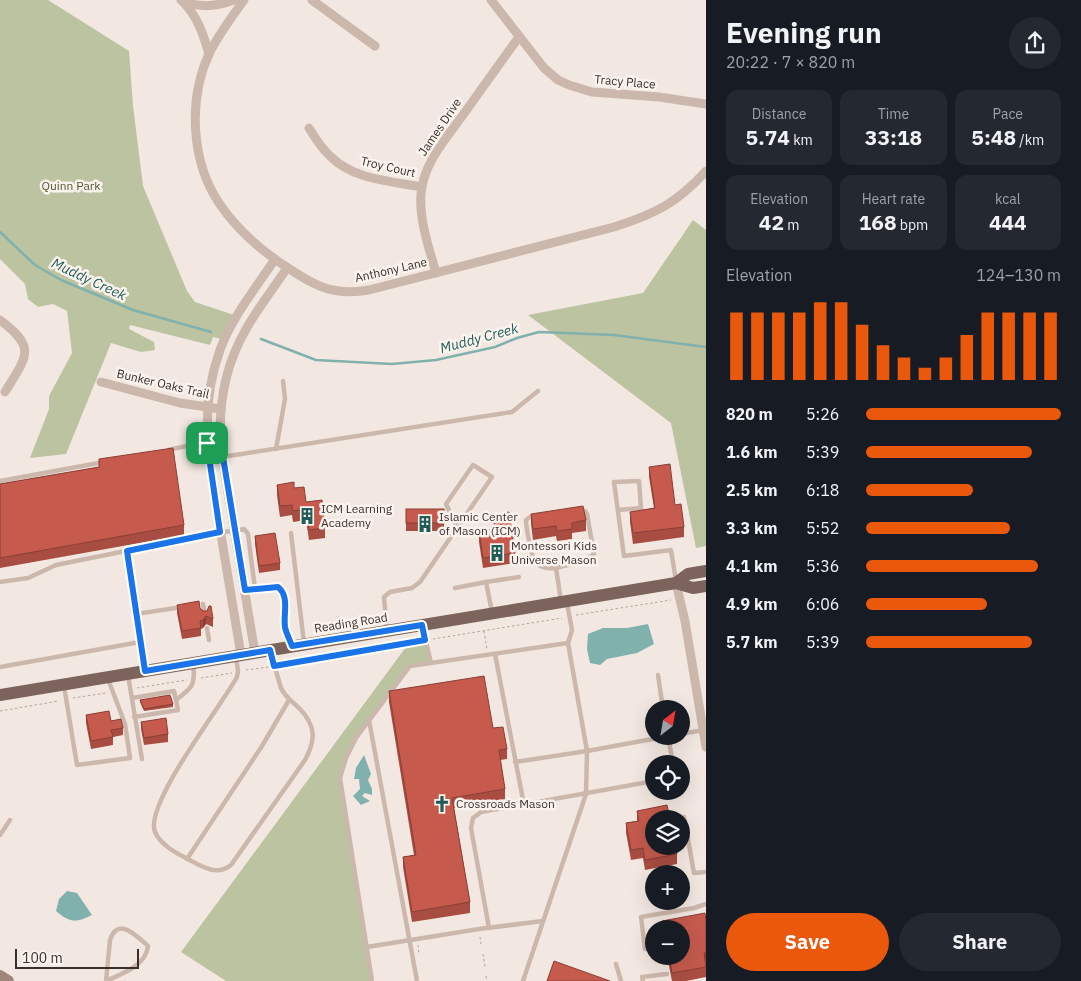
<!DOCTYPE html>
<html lang="en">
<head>
<meta charset="utf-8">
<style>
  body { margin:0; font-family:"IBM Plex Sans",sans-serif; background:#242831; color:#f1f3f6; height:100vh; display:flex; flex-direction:column; font-size:19px; white-space:nowrap }
  * { box-sizing:border-box; margin:0 }
  p { font-size:16px; color:#9ea1a6 }
  .icon { flex:none; width:28px; height:28px; fill:none; stroke:currentColor; stroke-width:2; stroke-linecap:round; stroke-linejoin:round }
  .map { position:relative; flex:1; overflow:hidden }
  .sheet { display:flex; flex-direction:column; background:#171b24; width:375px }
  .sheet>* { flex:none }
  .needle { width:32px; rotate:31deg }
  .buttons { position:absolute; left:645px; top:700px; display:grid; gap:10px }
  .buttons a { display:grid; place-items:center; width:45px; height:45px; border-radius:50%; background:#171b24; box-shadow:0 5px 20px #0002; font-size:25px }
  .scale { position:absolute; left:15px; bottom:12px; width:124px; box-sizing:border-box; padding-left:5px; border:2px solid #3a2e2b; border-top:0; font-size:14px; line-height:18px; white-space:nowrap; color:#3a2e2b; -webkit-text-stroke:4px #fbf3ee; paint-order:stroke }
  .pin { position:absolute; display:grid; place-items:center; width:42px; height:42px; color:#fff; margin:-21px; border-radius:10px; box-shadow:0 2px 8px #0006 }
  .round { display:grid; place-items:center; flex:none; width:52px; height:52px; border-radius:26px; background:#242831 }
  .summary { display:flex; align-items:center; justify-content:space-between; height:85px; padding:0 20px }
  h1 { font-size:28px; font-weight:800; line-height:38px }
  .metrics { display:grid; grid-template-columns:repeat(3,1fr); gap:8px; height:85px; padding:5px 20px }
  .metrics div { display:grid; align-content:center; border-radius:12px; background:#242831; text-align:center }
  .metrics b { font-size:21px; font-weight:800 }
  .metrics small { font-size:14px; font-weight:400 }
  .metrics p { font-size:14px }
  .chart { height:140px; padding:10px 20px }
  .chart p { display:flex; justify-content:space-between }
  .chart svg { width:100%; height:90px; margin-top:5px; stroke:#ea580c; stroke-width:6 }
  .action { display:flex; gap:10px; margin-top:auto; padding:10px 20px }
  .action a { flex:1; height:58px; border-radius:30px; background:#ea580c; color:#fff; font-size:20px; font-weight:800; line-height:58px; text-align:center }
  .action a+a { background:#242831; color:#f1f3f6 }
  ul { padding:0 20px; list-style:none; font-size:16px }
  li { display:grid; grid-template-columns:80px 60px 1fr; align-items:center; height:38px }
  li i { height:12px; border-radius:6px; background:#ea580c }
  main { display:flex; flex:1; min-height:0 }
  .map>svg:first-child { display:block }
</style>
</head>
<body>
<main>
<div class="map">
<svg width="706" height="981" viewBox="0 0 706 981">
  <rect width="100%" height="100%" fill="#f3e8e1"/>
  <g fill="#bcc3a0">
    <path d="M0,0H48L129,51L133,106L143,186L187,291L195,302L234,315L221,339L213,337L210,345L130,325L129,329L154,342L155,350L141,352L111,343L66,454L30,458L49,409V396L72,353L67,311L53,304L38,307L28,299L25,284L0,259Z"/>
    <path d="M693,220L706,230V546L696,548L671,423L528,315L643,293Z"/>
    <path d="M426,644L431,663L410,666L356,738L340,778L372,981H226L181,952L406,647Z"/>
  </g>
  <g fill="#80b1ac">
    <path d="M648,624L654,644L637,653L607,659L600,665L590,663L587,649L588,634L603,628H627Z"/>
    <path d="M364,755L371,774L368,780L372,789V795L365,793L362,796L370,801L361,805L353,796L360,789L359,779H354L356,768Z"/>
    <path d="M67,891L77,893L92,915C76,923 70,923 56,911L59,899Z"/>
  </g>
  <g fill="none" stroke-linecap="round" stroke-linejoin="round">
    <g stroke="#80b1ac" stroke-width="2.5">
      <path d="M0,232L35,265L61,280L133,310L211,332"/>
      <path d="M261,339L316,360L392,364L436,360L495,347L517,338L539,332L614,335L706,347"/>
    </g>
    <g stroke="#b8a096" stroke-width="1" stroke-dasharray="2.5 2.5" stroke-linecap="butt">
      <path d="M576,615L671,600"/>
      <path d="M484,631L487,649"/>
      <path d="M433,639L562,618"/>
      <path d="M280,665L419,641"/>
      <path d="M246,670L269,667"/>
      <path d="M201,678L232,673"/>
      <path d="M137,688L187,680"/>
      <path d="M73,698L106,693"/>
      <path d="M0,711L59,701"/>
      <path d="M480,937L481,944"/>
      <path d="M418,945L419,955"/>
      <path d="M483,954L485,967"/>
      <path d="M486,976L487,981"/>
    </g>
    <g stroke="#ccb7ac" stroke-width="4.5">
      <path d="M276,449L285,399L283,381"/>
      <path d="M168,450L220,439"/>
      <path d="M209,461L222,457L512,412L538,391"/>
      <path d="M0,481L104,462"/>
      <path d="M618,510L641,508L639,481L614,482L624,556L671,550L676,581"/>
      <path d="M537,516L530,517L526,520C526,527 528,534 529,541C532,559 535,570 556,568L561,601"/>
      <path d="M291,533L304,643"/>
      <path d="M127,551L144,670"/>
      <path d="M556,568L586,560L594,554L587,514L585,511L579,509"/>
      <path d="M0,582L28,578L56,565L220,532L235,531L244,529L248,534L255,589"/>
      <path d="M486,582L519,577"/>
      <path d="M455,588L486,582L492,612"/>
      <path d="M245,590L278,587C290,597 283,613 285,626C286,632 289,639 292,645"/>
      <path d="M203,604L205,615"/>
      <path d="M136,614L182,607"/>
      <path d="M422,625L431,663"/>
      <path d="M207,628L209,640"/>
      <path d="M387,629L384,597L390,592L412,588L420,582L457,528L492,477L473,465L446,504L457,528"/>
      <path d="M495,654L524,805"/>
      <path d="M236,657L238,671L237,677C222,705 144,804 155,832C162,848 183,856 197,864C209,870 220,874 231,865L305,760C316,740 316,726 300,709C293,702 285,697 281,688L270,651"/>
      <path d="M0,667L140,642"/>
      <path d="M128,675L142,759"/>
      <path d="M658,675L663,709"/>
      <path d="M64,686L77,765L130,758L125,724L108,679"/>
      <path d="M132,698L174,691L178,710L134,717"/>
      <path d="M176,700C192,688 196,685 193,664"/>
      <path d="M369,720L417,981"/>
      <path d="M681,734L704,730"/>
      <path d="M668,736L673,764"/>
      <path d="M515,762L587,751L669,736"/>
      <path d="M684,817L694,873L706,872"/>
      <path d="M0,835L10,820"/>
      <path d="M187,859L262,746L289,700"/>
      <path d="M489,928L471,828L473,818L481,812L654,781"/>
      <path d="M367,947L479,929L543,921"/>
      <path d="M645,949L641,917L694,908L706,904"/>
      <path d="M616,964L621,981"/>
      <path d="M106,981C121,974 146,966 148,946L146,944C134,934 118,917 110,940L106,981"/>
      <path d="M372,981L340,778L346,758L356,738L410,666L568,643"/>
      <path d="M523,981L586,794L587,751L568,643L572,630L567,603"/>
      <path d="M643,981L642,977L667,974"/>
    </g>
    <g stroke="#ccb7ac" stroke-width="9">
      <path d="M181,0C197,15 203,33 209,54"/>
      <path d="M244,0C232,17 218,35 209,54C188,100 191,161 219,203C235,227 256,246 279,262C310,283 330,297 369,290L614,227C655,214 677,203 706,171"/>
      <path d="M312,0L375,46"/>
      <path d="M491,0L544,68L558,80L569,85L592,92L659,97L706,104"/>
      <path d="M183,1C199,8 218,6 234,0"/>
      <path d="M309,128C315,138 321,148 330,156C354,180 390,181 422,187"/>
      <path d="M436,273C429,248 419,220 421,194C423,162 450,134 468,108C485,84 502,60 519,37"/>
      <path d="M0,320C38,348 26,357 5,392"/>
      <path d="M101,382L180,403L221,409"/>
      <path d="M676,583L685,621L706,747"/>
      <path d="M255,653L222,457C217,414 223,370 245,331C257,309 273,289 287,268"/>
      <path d="M241,655C234,611 226,567 219,523C209,462 198,411 220,350C232,317 256,288 275,259"/>
    </g>
    <path stroke="#a0857d" stroke-width="12" d="M0,976L8,981"/>
    <g stroke="#7c635c" stroke-width="12">
      <path d="M676,583L693,588L706,586"/>
      <path d="M0,695L676,583L688,574L706,571"/>
    </g>
  </g>
  <g fill="#a94d42">
    <path d="M99,459L184,525V535L0,568V484L99,467Z"/>
    <path d="M649,467L675,505L684,527V537L633,544L630,522V512L654,508L649,477Z"/>
    <path d="M277,485L294,488L325,528V538L309,540L306,520L293,522L292,515L280,517L277,495Z"/>
    <rect x="406" y="509" width="38" height="22"/>
    <path d="M531,514L586,520V531L572,533V539L557,541L556,536L533,540L531,524Z"/>
    <path d="M493,515L515,553V563L483,568L479,542V531L494,529Z"/>
    <path d="M255,536L280,563V570L259,573L255,544Z"/>
    <path d="M177,605L200,608L213,619V627L206,624L203,628L201,629V636L182,639L177,613Z"/>
    <path d="M389,691L493,728L507,749V759L500,760L505,789V799L454,808L470,902V913L412,922L403,867V857L414,855L389,702Z"/>
    <path d="M140,700L173,704V707L144,711L140,702Z"/>
    <path d="M86,715L123,728V735L113,737V745L91,749L86,723Z"/>
    <path d="M141,722L168,734V742L144,745L141,729Z"/>
    <path d="M637,811L677,854V864L645,870L643,858L631,860L626,833V823L637,821Z"/>
    <path d="M662,921H706V977L686,981H672L667,956H681V929H662Z"/>
  </g>
  <g fill="#8a3f36">
    <path d="M206,616V624L203,628V620Z"/>
    <path d="M704,953H706V963L704,964Z"/>
  </g>
  <g fill="#c55a4d" stroke="#8a3f36">
    <path d="M173,448L184,525L0,558V484L99,467V459Z"/>
    <path d="M670,464L675,505L681,504L684,527L633,533L630,512L655,508L649,467Z"/>
    <path d="M294,482V488L304,487L306,502L322,500L325,528L309,530L306,509L293,511L292,505L280,506L277,485Z"/>
    <path d="M583,506L586,520L572,523V529L557,531L556,526L533,529L531,514Z"/>
    <rect x="406" y="509" width="38" height="14"/>
    <path d="M509,512L515,553L483,558L479,531L495,529L493,515Z"/>
    <path d="M275,533L280,563L259,566L255,536Z"/>
    <path d="M199,601L200,608L203,611H207L209,606H211L213,619L206,616L203,620L200,621L201,628L182,631L177,605Z"/>
    <path d="M484,676L493,728L503,727L507,749L499,750L505,789L452,798L470,902L412,912L403,857L416,855L389,691Z"/>
    <path d="M170,695L173,704L144,709L140,700Z"/>
    <path d="M109,711L111,721L121,719L123,728L111,730L113,737L91,741L86,715Z"/>
    <path d="M166,718L168,734L144,738L141,722Z"/>
    <path d="M667,805L670,819H654V846H675L677,854L645,860L643,848L631,850L626,823L639,821L637,811Z"/>
    <path d="M705,913L706,921V953H704L706,967L672,973L669,956H681V929H664L662,921Z"/>
    <path d="M554,961L610,981H547Z"/>
  </g>
  <g fill="none" stroke-linecap="round" stroke-linejoin="round">
    <g stroke="#fff" stroke-width="10">
      <path id="route" d="M220,439L245,590L278,587C290,597 283,613 285,627C286,633 290,640 292,646L422,625L425,640L274,666L270,650L145,671L127,551L220,532L207,443Z"/>
    </g>
    <use href="#route" stroke="#1a73e8" stroke-width="6"/>
  </g>
  <defs>
    <g id="building-bare" transform="scale(1.35)"><path d="M-4-6H4V6H1V3H-1V6H-4ZM-2.5-4.3h1.7v1.8h-1.7ZM.8-4.3h1.7v1.8H.8ZM-2.5-1h1.7V.8h-1.7ZM.8-1h1.7V.8H.8Z" fill="#205c58" stroke="#fbf3ee" stroke-width="2.5" paint-order="stroke"/></g>
    <g id="church-bare" transform="scale(1.35)"><path d="M-1.2-6h2.4v3.5h3.3v2.4h-3.3V6h-2.4V-.1h-3.3v-2.4h3.3Z" fill="#205c58" stroke="#fbf3ee" stroke-width="2.5" paint-order="stroke"/></g>
  </defs>
  <g fill-rule="evenodd">
    <use href="#building-bare" x="307" y="516"/>
    <use href="#building-bare" x="425" y="524"/>
    <use href="#building-bare" x="497" y="553"/>
    <use href="#church-bare" x="442" y="804"/>
  </g>
  <g text-anchor="middle" stroke-width="5" stroke-linejoin="round" paint-order="stroke">
    <g font-size="12" fill="#3a2e2b" stroke="#fbf3ee">
      <text transform="translate(625 82) rotate(5)" y="4">Tracy Place</text>
      <text transform="translate(440 127) rotate(-56)" y="4">James Drive</text>
      <text transform="translate(388 167) rotate(13)" y="4">Troy Court</text>
      <text transform="translate(391 270) rotate(-13)" y="4">Anthony Lane</text>
      <text transform="translate(163 384) rotate(13)" y="4">Bunker Oaks Trail</text>
      <text transform="translate(351 623) rotate(-9)" y="4">Reading Road</text>
    </g>
    <g font-size="12" fill="#4f592f" stroke="#fbf3ee">
      <text x="71" y="190">Quinn Park</text>
    </g>
    <g font-size="12" fill="#3a2e2b" stroke="#fbf3ee" text-anchor="start">
      <text x="321" y="513">ICM Learning<tspan x="321" dy="14">Academy</tspan></text>
      <text x="439" y="521">Islamic Center<tspan x="439" dy="14">of Mason (ICM)</tspan></text>
      <text x="511" y="550">Montessori Kids<tspan x="511" dy="14">Universe Mason</tspan></text>
      <text x="456" y="808">Crossroads Mason</text>
    </g>
    <g font-size="14" font-style="italic" fill="#205c58" stroke="#fbf3ee">
      <text transform="translate(89 279) rotate(25)" y="5">Muddy Creek</text>
      <text transform="translate(479 338) rotate(-15)" y="5">Muddy Creek</text>
    </g>
  </g>
</svg>
<div class="buttons">
<a><svg class="needle" viewBox="-14 -14 28 28"><path d="M0-13l5 13h-10z" fill="#e53935"/><path d="M0 13l5-13h-10z" fill="#9ea1a6"/></svg></a>
<a><svg class="icon" aria-label="locate" viewBox="0 0 24 24"><circle cx="12" cy="12" r="6"/><path d="M12 2v4M12 18v4M2 12h4M18 12h4"/></svg></a>
<a><svg class="icon" aria-label="layers" viewBox="0 0 24 24"><path d="M12 4l9 5-9 5-9-5zM3 14l9 5 9-5"/></svg></a>
<a>+</a>
<a>−</a>
</div>
<div class="scale">100 m</div>
<div class="pin" style="left:207px;top:443px;background:#1e9e55"><svg class="icon" aria-label="arrive" viewBox="0 0 24 24"><path d="M6 21V4h12l-3 4 3 4H6"/></svg></div>
</div>
<section class="sheet">
<div class="summary"><div><h1>Evening run</h1><p>20:22 · 7 × 820 m</p></div><a class="round"><svg class="icon" aria-label="share" viewBox="0 0 24 24"><path d="M12 15V3M7 8l5-5 5 5M5 13v7h14v-7"/></svg></a></div>
<div class="metrics">
<div><p>Distance</p><b>5.74<small> km</small></b></div>
<div><p>Time</p><b>33:18</b></div>
<div><p>Pace</p><b>5:48<small> /km</small></b></div>
</div>
<div class="metrics">
<div><p>Elevation</p><b>42<small> m</small></b></div>
<div><p>Heart rate</p><b>168<small> bpm</small></b></div>
<div><p>kcal</p><b>444</b></div>
</div>
<div class="chart"><p><span>Elevation</span>124–130 m</p>
<svg viewBox="0 0 160 44" preserveAspectRatio="none"><path d="M5 44V11M15 44V11M25 44V11M35 44V11M45 44V6M55 44V6M65 44V17M75 44V27M85 44V33M95 44V38M105 44V33M115 44V22M125 44V11M135 44V11M145 44V11M155 44V11"/></svg>
</div>
<ul>
<li><b>820 m</b>5:26<i style="width:100%"></i></li>
<li><b>1.6 km</b>5:39<i style="width:85%"></i></li>
<li><b>2.5 km</b>6:18<i style="width:55%"></i></li>
<li><b>3.3 km</b>5:52<i style="width:74%"></i></li>
<li><b>4.1 km</b>5:36<i style="width:88%"></i></li>
<li><b>4.9 km</b>6:06<i style="width:62%"></i></li>
<li><b>5.7 km</b>5:39<i style="width:85%"></i></li>
</ul>
<div class="action"><a>Save</a><a>Share</a></div>
</section>
</main>
</body>
</html>
